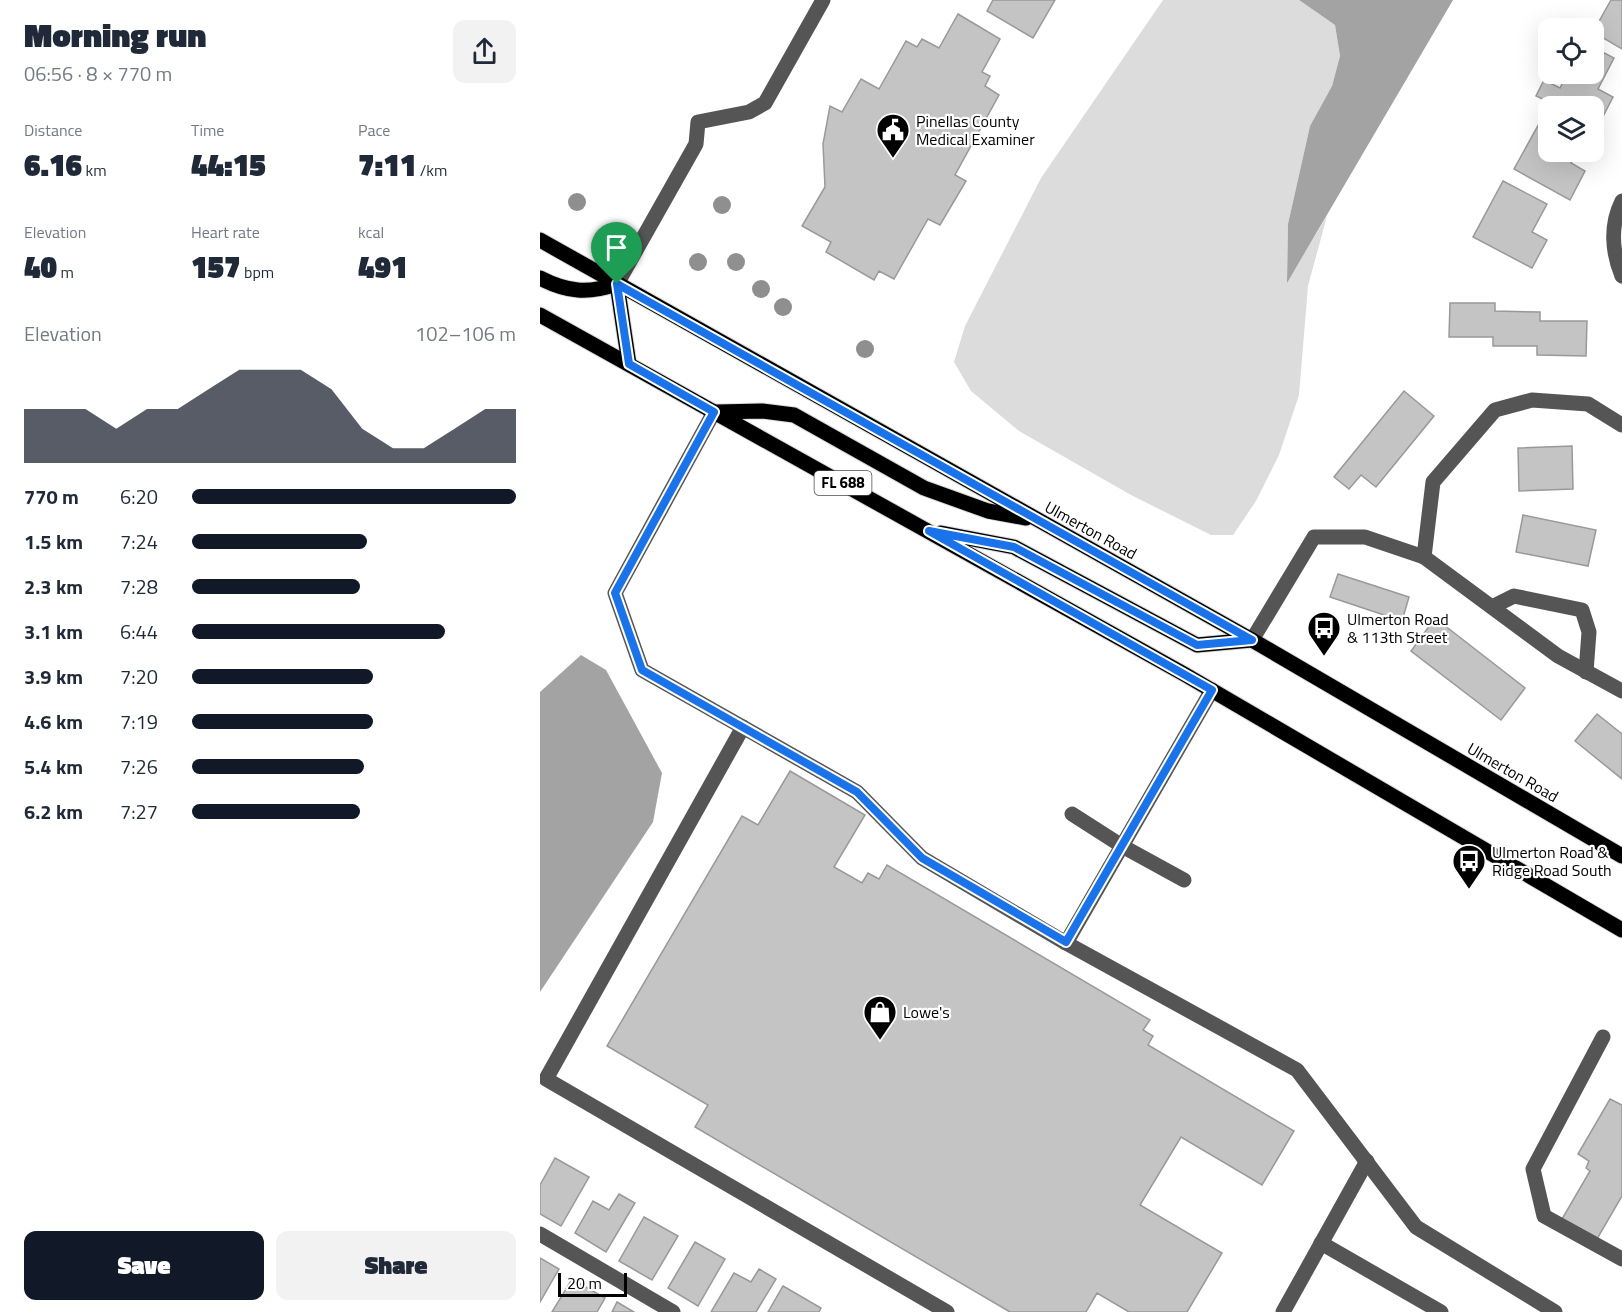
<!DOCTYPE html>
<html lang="en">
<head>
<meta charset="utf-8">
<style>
  body { margin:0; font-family:"Titillium Web",sans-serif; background:#f2f2f3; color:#1f2937; height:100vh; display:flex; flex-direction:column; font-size:22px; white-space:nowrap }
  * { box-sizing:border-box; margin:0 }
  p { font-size:20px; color:#747a83 }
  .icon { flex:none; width:33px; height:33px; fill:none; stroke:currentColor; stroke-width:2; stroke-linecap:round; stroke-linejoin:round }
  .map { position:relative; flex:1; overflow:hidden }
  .side { display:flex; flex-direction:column; background:#fff; width:540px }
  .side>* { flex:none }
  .fabs { position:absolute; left:998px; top:18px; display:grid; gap:12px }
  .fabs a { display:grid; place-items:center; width:66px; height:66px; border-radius:12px; background:#fff; box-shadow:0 6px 24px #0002; font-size:30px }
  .scale { position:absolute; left:18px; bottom:15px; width:69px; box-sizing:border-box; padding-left:6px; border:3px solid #000; border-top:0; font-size:16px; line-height:21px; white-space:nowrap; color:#000; -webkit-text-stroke:4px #fff; paint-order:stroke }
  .pin { position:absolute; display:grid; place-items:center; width:51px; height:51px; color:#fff; margin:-62px -26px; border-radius:50% 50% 50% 0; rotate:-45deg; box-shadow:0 0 6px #0007 }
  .pin .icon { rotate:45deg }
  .round { display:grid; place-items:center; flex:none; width:63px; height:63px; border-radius:12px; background:#f2f2f3 }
  .headline { display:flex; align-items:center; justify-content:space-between; height:102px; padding:0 24px }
  h1 { font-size:33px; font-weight:800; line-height:45px }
  .stats { display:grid; grid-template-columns:repeat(3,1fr); gap:9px; height:102px; padding:6px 24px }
  .stats div { display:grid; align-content:center }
  .stats b { font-size:30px; font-weight:800 }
  .stats small { font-size:16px; font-weight:400 }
  .stats p { font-size:16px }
  .chart { height:168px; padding:12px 24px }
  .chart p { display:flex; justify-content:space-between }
  .chart svg { width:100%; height:108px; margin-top:6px; fill:#111827; opacity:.7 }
  .action { display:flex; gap:12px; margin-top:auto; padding:12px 24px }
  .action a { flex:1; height:69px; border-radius:12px; background:#111827; color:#fff; font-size:24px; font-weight:800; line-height:69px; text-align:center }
  .action a+a { background:#f2f2f3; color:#1f2937 }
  ul { padding:0 24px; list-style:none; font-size:20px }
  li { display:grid; grid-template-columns:96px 72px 1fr; align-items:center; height:45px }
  li i { height:15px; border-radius:8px; background:#111827 }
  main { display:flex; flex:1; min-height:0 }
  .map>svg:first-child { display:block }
</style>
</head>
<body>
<main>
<section class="side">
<div class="headline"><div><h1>Morning run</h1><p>06:56 · 8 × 770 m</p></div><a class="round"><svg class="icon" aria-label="share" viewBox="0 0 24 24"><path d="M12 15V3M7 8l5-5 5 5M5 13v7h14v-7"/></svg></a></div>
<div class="stats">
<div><p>Distance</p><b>6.16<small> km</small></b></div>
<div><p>Time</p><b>44:15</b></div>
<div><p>Pace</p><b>7:11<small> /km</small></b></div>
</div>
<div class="stats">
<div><p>Elevation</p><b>40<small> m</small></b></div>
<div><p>Heart rate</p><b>157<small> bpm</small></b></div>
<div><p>kcal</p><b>491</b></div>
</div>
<div class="chart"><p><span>Elevation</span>102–106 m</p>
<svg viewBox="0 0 160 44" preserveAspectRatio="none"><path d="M0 44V22L10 22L20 22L30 30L40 22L50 22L60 14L70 6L80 6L90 6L100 14L110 30L120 38L130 38L140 30L150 22L160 22V44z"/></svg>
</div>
<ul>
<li><b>770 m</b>6:20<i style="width:100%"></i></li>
<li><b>1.5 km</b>7:24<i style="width:54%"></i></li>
<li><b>2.3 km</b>7:28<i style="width:52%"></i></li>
<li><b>3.1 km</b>6:44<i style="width:78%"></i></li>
<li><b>3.9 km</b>7:20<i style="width:56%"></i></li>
<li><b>4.6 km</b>7:19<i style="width:56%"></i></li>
<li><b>5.4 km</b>7:26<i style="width:53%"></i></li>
<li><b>6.2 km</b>7:27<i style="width:52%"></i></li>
</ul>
<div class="action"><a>Save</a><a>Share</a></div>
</section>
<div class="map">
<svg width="1082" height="1312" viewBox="0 0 1082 1312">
  <rect width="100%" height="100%" fill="#fff"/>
  <path fill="#dcdcdc" d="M623,0H759L795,25L800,56L792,86L770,126L748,224L747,282L787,216L768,286L759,395L739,455L716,501L693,535H671L591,495L479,431L431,391L414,362L425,326L501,178Z"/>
  <g fill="#a3a3a3">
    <path d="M759,0H913L747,283L748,224L770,126L792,86L800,56L795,25Z"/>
    <path d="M41,655L66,670L122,773L113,822L0,992V692Z"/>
  </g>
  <g fill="#c4c4c4" stroke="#999" stroke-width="1.5">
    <path d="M453,0H515L493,38L447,11Z"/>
    <path d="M1071,0H1082V49L1053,32Z"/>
    <path d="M418,14L460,39L442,72L450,76L445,86L459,95L415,175L426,181L400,225L388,219L354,279L339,271L334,280L286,252L291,242L262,226L285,187L283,144L290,106L302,112L321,79L339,89L366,41L377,47L382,39L399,48Z"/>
    <path d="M1053,47L1074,58L1058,89L1073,97L1057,128L1053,125V106H1017L996,96L1004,80L1020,88L1027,74H1053Z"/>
    <path d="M1006,111L1008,112V152H1037L1031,163L1045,171L1030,200L974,169Z"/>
    <path d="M963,181L1007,204L992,232L1007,240L992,268L933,237Z"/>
    <path d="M910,303H955V311L1000,312V321H1047L1046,356L997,355V346H953V337H909Z"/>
    <path d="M864,391L894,416L836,487L821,475L809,489L794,477Z"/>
    <path d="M1032,446L1033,489L979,491L978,448Z"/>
    <path d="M983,515L1056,530L1048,566L976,552Z"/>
    <path d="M798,574L869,597L862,621L790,597Z"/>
    <path d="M895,618L985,688L961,720L871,651Z"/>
    <path d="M1057,714L1082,734V779L1035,741Z"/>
    <path d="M250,771L325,815L294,867L322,883L328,873L339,879L347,865L610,1020L603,1030L613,1036L608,1045L754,1131L722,1185L641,1137L600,1205L682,1253L647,1312H589L557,1293L546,1312H470L155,1127L168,1105L67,1046L202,816L218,825Z"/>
    <path d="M1070,1099L1082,1105V1196L1057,1239L1022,1219L1050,1171L1046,1168L1049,1161L1038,1154Z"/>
    <path d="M15,1158L49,1177L21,1226L0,1214V1185Z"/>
    <path d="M79,1194L95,1203L66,1252L35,1233L53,1201L69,1210Z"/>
    <path d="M104,1217L138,1236L112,1280L79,1261Z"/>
    <path d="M155,1242L185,1259L158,1306L128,1288Z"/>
    <path d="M0,1258L19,1269L0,1302Z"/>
    <path d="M219,1269L236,1279L216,1312H171L194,1273L211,1282Z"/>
    <path d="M32,1279L65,1298L57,1312H12Z"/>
    <path d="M243,1286L281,1308L279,1312H228Z"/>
    <path d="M77,1302L94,1312H72Z"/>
  </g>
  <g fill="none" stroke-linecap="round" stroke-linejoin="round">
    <g stroke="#dbdbdb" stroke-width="17">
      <g id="major">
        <path d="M0,240L712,640L1082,856"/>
        <path d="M0,278C27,292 48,294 77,284"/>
        <path d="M77,284L89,364"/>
        <path d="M0,315L644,674L1082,930"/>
        <path d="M177,412L222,411L254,415L384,488L448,511L486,518"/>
        <path d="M401,533L474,547L657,645L712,640"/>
      </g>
    </g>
    <g stroke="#555" stroke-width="15">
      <path d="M1082,201C1070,225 1072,252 1082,276"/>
      <path d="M77,284L156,144L158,122L209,112L225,103L283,0"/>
      <path d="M174,412L75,593L102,670L317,792L382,858L526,943L757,1070L876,1227L1015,1312"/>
      <path d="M884,557L893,482L955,410L992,400L1048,404L1082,425"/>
      <path d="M952,607L974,596L1042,610L1049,632L1046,672"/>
      <path d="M712,640L774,537H825L884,557L1018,656L1082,691"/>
      <path d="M203,727L6,1079L407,1312"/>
      <path d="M532,814L582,846L644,880"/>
      <path d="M526,943L672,690"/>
      <path d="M1063,1037L993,1169L1004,1216L1082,1259"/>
      <path d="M0,1234L133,1312"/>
      <path d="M781,1243L901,1312"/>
      <path d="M743,1312L827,1161"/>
    </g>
    <use href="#major" stroke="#000" stroke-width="15"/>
  </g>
  <g fill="#8f8f8f">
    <circle cx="37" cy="202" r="9"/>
    <circle cx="182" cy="205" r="9"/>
    <circle cx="158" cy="262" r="9"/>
    <circle cx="196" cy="262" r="9"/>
    <circle cx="221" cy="289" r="9"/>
    <circle cx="243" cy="307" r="9"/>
    <circle cx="325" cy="349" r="9"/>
  </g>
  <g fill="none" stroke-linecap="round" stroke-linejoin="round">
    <g stroke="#fff" stroke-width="12">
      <path id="route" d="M77,284L712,640L657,645L474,547L389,531L672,690L526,942L382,858L317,792L102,670L75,593L174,412L89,364Z"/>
    </g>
    <use href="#route" stroke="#1a73e8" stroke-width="8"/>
  </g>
  <defs>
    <g id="civic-pin" transform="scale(1.725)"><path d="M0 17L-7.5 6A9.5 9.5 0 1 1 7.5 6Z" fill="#000" stroke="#fff"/><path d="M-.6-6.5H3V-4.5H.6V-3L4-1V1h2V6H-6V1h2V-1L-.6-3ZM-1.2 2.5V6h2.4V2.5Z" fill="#fff"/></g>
    <g id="bus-pin" transform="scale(1.725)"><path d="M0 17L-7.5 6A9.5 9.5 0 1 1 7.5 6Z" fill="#000" stroke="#fff"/><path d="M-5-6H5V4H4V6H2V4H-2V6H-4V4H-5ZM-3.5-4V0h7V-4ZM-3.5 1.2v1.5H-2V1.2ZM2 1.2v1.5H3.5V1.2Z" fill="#fff"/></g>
    <g id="shop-pin" transform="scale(1.725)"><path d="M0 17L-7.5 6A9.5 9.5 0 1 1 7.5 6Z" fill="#000" stroke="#fff"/><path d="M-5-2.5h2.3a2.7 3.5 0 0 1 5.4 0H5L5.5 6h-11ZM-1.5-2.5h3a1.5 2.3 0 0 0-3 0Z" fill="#fff"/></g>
  </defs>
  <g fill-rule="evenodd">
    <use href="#civic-pin" x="353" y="130"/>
    <use href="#bus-pin" x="784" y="628"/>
    <use href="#bus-pin" x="929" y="861"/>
    <use href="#shop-pin" x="340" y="1012"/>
  </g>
  <g text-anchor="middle" stroke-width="4.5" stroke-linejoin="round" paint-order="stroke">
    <rect fill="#fff" stroke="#4c4c4c" stroke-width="1.5" x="274.5" y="471" width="57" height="24" rx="4.5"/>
    <g font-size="15" font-weight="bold" fill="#000">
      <text x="303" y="488">FL 688</text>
    </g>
    <g font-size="16" fill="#000" stroke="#fff" text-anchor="start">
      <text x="376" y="127">Pinellas County<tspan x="376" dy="18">Medical Examiner</tspan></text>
      <text x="807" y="625">Ulmerton Road<tspan x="807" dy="18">&amp; 113th Street</tspan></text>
      <text x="952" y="858">Ulmerton Road &amp;<tspan x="952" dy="18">Ridge Road South</tspan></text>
      <text x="363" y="1018">Lowe's</text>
    </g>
    <g font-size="16" fill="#000" stroke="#fff">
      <text transform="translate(551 530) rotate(29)" y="6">Ulmerton Road</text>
      <text transform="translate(973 772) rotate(30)" y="6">Ulmerton Road</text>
    </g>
  </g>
</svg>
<div class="fabs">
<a><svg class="icon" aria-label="locate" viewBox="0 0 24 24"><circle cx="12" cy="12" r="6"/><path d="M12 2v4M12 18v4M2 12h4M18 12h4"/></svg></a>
<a><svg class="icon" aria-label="layers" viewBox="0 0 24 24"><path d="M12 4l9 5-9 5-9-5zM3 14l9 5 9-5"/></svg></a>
</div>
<div class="scale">20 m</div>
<div class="pin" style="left:77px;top:284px;background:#1e9e55"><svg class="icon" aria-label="arrive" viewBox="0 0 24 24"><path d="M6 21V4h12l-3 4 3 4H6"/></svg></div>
</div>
</main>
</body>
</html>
